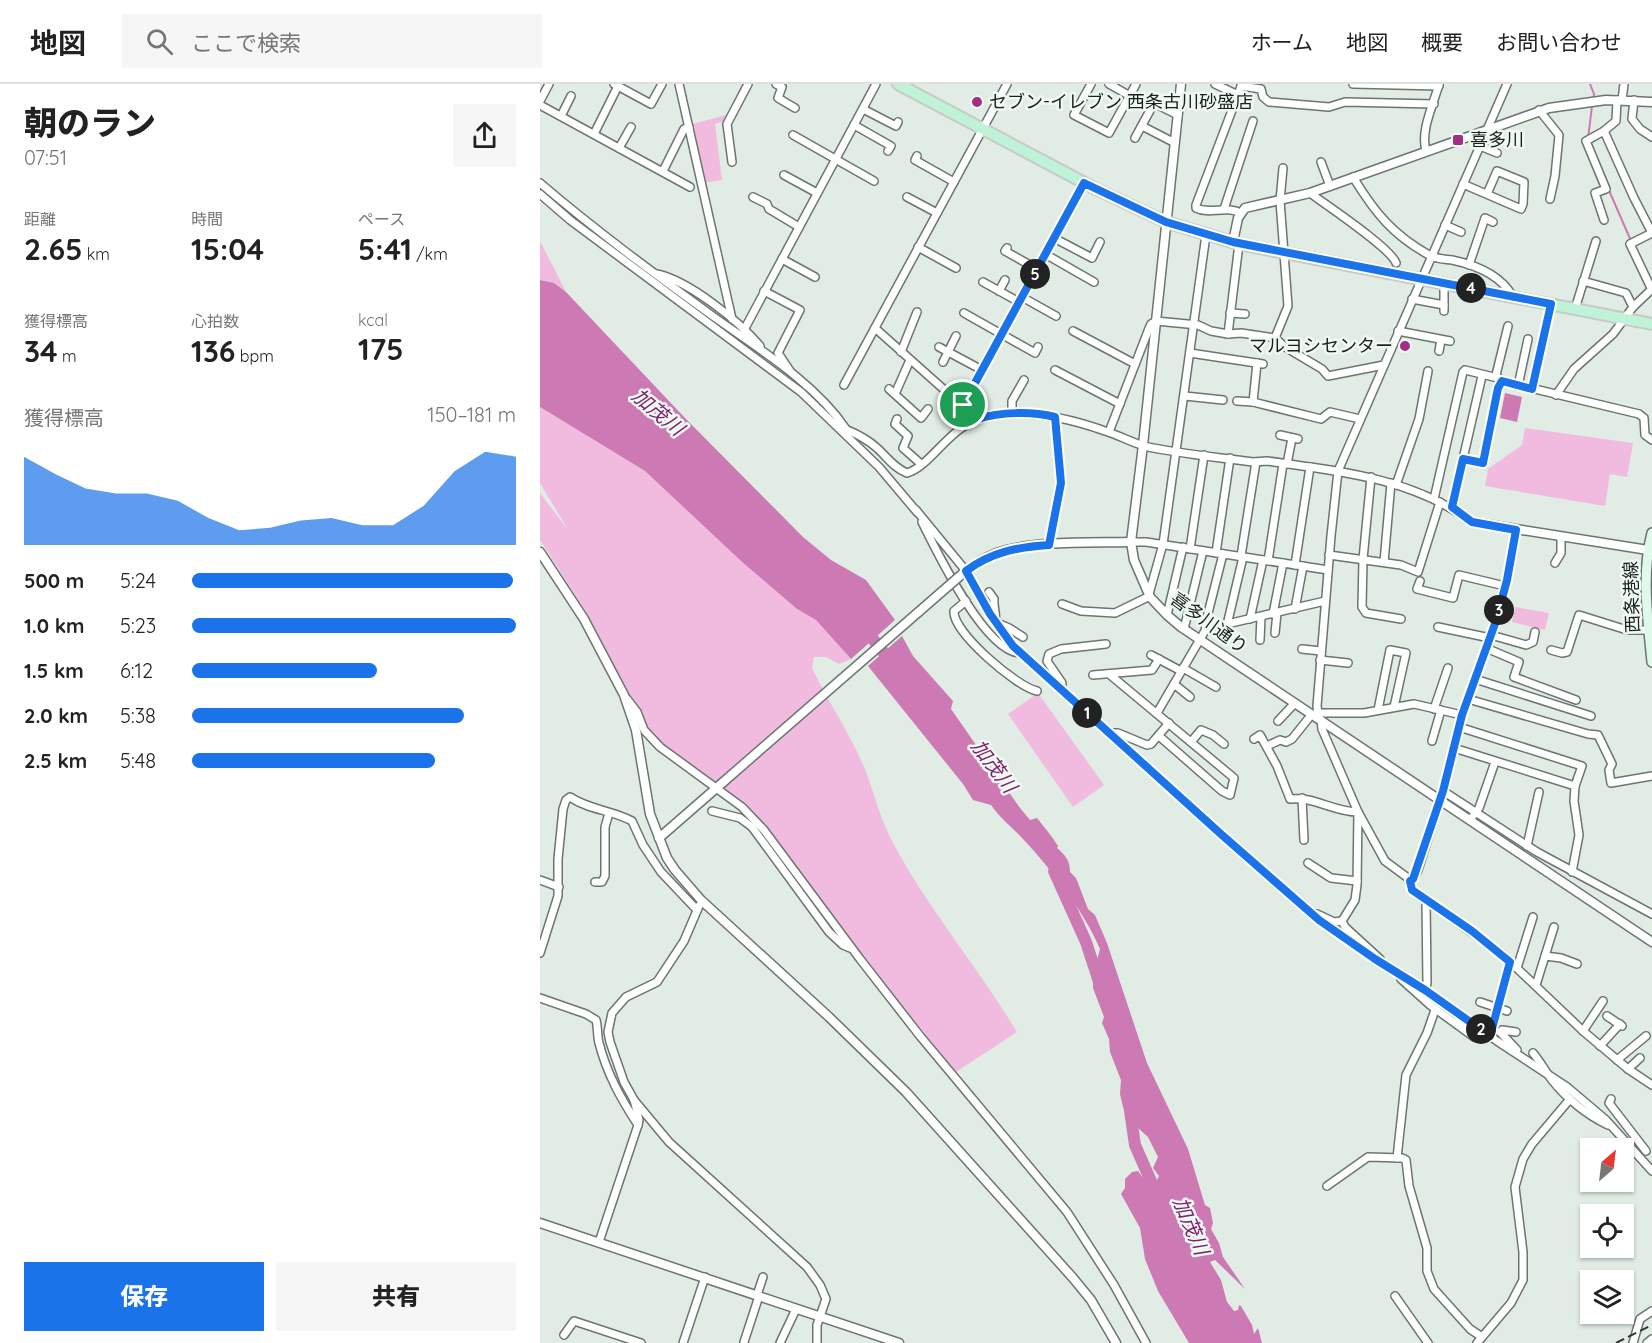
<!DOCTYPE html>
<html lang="ja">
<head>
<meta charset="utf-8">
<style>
  body { margin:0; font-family:Quicksand,"Noto Sans JP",sans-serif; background:#f6f6f6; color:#222; height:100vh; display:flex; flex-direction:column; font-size:22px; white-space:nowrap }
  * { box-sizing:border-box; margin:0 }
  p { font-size:20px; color:#767676 }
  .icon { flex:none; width:33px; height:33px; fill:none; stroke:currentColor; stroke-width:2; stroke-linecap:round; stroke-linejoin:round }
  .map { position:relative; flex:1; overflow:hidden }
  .panel { display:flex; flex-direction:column; background:#fff; width:540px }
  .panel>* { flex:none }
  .needle { width:39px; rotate:28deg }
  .tools { position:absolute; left:1040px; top:1054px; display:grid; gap:12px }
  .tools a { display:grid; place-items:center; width:54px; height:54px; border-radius:0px; background:#fff; box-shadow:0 2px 4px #0004; font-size:30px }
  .pin { position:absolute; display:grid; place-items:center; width:51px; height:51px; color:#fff; margin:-26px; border:3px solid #fff; border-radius:50%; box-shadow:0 2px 6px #0007 }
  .km { position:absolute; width:30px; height:30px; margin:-15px; border-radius:50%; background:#222; color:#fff; font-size:16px; line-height:30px; text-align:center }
  .round { display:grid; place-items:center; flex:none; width:63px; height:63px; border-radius:0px; background:#f6f6f6 }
  .summary { display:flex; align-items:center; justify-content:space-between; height:102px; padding:0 24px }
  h1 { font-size:33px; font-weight:800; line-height:45px }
  .stats { display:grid; grid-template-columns:repeat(3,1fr); gap:9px; height:102px; padding:6px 24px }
  .stats div { display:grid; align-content:center }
  .stats b { font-size:30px; font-weight:800 }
  .stats small { font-size:16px; font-weight:400 }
  .stats p { font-size:16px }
  .chart { height:168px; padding:12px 24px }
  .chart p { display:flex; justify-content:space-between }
  .chart svg { width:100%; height:108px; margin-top:6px; fill:#1a73e8; opacity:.7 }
  .primary-button { display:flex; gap:12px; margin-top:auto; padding:12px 24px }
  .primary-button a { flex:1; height:69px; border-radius:0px; background:#1a73e8; color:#fff; font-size:24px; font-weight:800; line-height:69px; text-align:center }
  .primary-button a+a { background:#f6f6f6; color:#222 }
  ul { padding:0 24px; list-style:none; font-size:20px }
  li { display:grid; grid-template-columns:96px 72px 1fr; align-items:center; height:45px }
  li i { height:15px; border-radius:8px; background:#1a73e8 }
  header { display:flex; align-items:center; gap:36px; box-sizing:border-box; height:84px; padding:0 30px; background:#fff; border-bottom:2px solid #e0e0e0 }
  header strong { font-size:28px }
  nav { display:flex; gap:33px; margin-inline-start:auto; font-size:21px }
  .search { width:420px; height:54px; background:#f6f6f6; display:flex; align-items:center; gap:15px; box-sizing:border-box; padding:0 21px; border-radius:0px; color:#767676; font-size:22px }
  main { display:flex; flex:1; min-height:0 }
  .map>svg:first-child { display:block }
</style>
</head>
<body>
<header>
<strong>地図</strong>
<div class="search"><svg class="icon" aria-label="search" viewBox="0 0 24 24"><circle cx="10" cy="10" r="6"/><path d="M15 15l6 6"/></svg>ここで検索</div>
<nav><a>ホーム</a><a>地図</a><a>概要</a><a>お問い合わせ</a></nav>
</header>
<main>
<section class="panel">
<div class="summary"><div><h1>朝のラン</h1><p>07:51</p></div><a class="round"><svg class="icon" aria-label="share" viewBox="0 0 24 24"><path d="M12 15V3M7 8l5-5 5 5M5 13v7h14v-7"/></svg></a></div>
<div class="stats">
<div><p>距離</p><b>2.65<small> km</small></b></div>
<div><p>時間</p><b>15:04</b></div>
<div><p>ペース</p><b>5:41<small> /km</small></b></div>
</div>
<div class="stats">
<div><p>獲得標高</p><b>34<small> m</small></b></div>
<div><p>心拍数</p><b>136<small> bpm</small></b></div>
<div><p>kcal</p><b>175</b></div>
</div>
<div class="chart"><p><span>獲得標高</span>150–181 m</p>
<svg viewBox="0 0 160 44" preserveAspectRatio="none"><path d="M0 44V8L10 15L20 21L30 23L40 23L50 26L60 33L70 38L80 37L90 34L100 33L110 36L120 36L130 28L140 14L150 6L160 8V44z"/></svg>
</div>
<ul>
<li><b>500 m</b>5:24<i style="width:99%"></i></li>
<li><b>1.0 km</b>5:23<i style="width:100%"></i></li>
<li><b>1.5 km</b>6:12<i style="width:57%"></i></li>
<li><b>2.0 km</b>5:38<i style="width:84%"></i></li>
<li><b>2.5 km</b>5:48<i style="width:75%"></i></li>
</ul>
<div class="primary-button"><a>保存</a><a>共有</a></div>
</section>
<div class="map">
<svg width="1112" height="1259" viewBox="0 0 1112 1259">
  <rect width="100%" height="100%" fill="#e1ece5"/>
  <g fill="#f0bbde">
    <path d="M186,31L187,36L175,40L182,96L161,99L149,41Z"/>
    <path d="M0,157L26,208L14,199L0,196Z"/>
    <path d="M0,323L105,387L201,477L257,525L276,536L311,575L299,580L286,573H274L272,584C288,618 310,649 325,685C334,708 340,735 352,757C388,825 438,883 477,948L416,988L322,872L227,744L205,720L122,660L106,643L45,526L0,456V409L28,446L0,399Z"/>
    <path d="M985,344L1093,359L1087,393L1070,390L1065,422L945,402L948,385L982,361Z"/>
    <path d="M975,523L1009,529L1005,546L972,538Z"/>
    <path d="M498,609L564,701L533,723L468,630Z"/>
  </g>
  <g fill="#cd7ab4">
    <path d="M0,196L14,199L26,208L145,334L263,453L291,476L326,496L355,536L311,575L276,536L257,525L201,477L105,387L0,323Z"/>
    <path d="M965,309L982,313L977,338L960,334Z"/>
    <path d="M362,552L373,572L413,617L411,625L480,724L490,736L497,734C504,743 512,752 518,762L517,764C525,771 530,776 530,788L536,794L548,825L555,831L567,859L607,979L648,1065L665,1121L670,1124L673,1139L671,1145L679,1159L683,1173L705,1205L675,1176L670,1178L681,1196L687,1218L694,1227L698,1226L699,1221L701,1222L712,1241L714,1250L718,1244L722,1259H649L618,1207L605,1175L600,1144L581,1110L585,1104V1095L592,1088L598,1087L603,1094L605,1092L608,1099L616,1098L619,1092L613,1084L618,1073L608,1053L599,1045L583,1023L580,1010L581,996L570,968L569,955L562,939L564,933L553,904V893L560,865C544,827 511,785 483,755C472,743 460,734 451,721L433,716L423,700L328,582Z"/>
  </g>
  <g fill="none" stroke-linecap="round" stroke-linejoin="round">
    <g stroke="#cd7ab4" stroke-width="2">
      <path d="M1050,0L1054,10L1053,16"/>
      <path d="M1048,55L1052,22"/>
      <path d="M1068,104L1091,157"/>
    </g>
    <g stroke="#cd7ab4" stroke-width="12">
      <path d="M324,544L352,579"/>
      <path d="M514,787L546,858L560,901"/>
      <path d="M589,1020L595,1061L617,1111"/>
    </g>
    <g stroke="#6c7570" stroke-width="10">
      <g id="minor">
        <path d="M74,0L111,20L122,0"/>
        <path d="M139,0L192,235"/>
        <path d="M236,0L242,3L238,14L255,24"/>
        <path d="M551,0L534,31L569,49L596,0"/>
        <path d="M569,0L590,12"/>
        <path d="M675,0L698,11"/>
        <path d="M813,0L899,2"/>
        <path d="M701,2L721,5L723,13L729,18L789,23L805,18L894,20"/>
        <path d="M1082,16L1084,0"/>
        <path d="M1094,16L1092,35L1100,45L1112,53"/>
        <path d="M0,17L9,0"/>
        <path d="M0,21L150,103"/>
        <path d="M323,25L356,42L358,38"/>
        <path d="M999,26L1019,51L1015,92L1010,115"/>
        <path d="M21,32L31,12"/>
        <path d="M314,41L351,62L348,67"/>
        <path d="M602,42L635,59"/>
        <path d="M1064,47L1094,114L1112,149"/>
        <path d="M54,50L78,2"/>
        <path d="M253,51L334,97"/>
        <path d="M595,54L614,19L638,31"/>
        <path d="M940,62L957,69"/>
        <path d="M79,64L91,43"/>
        <path d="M886,66C880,47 894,19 899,0"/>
        <path d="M377,72L375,76L414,98"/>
        <path d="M192,78L187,40L208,0"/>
        <path d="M781,78L790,102"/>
        <path d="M123,87L144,45L149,43"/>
        <path d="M244,91L277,109"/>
        <path d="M813,93C835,129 853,151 889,171C895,175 905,175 912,176C936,181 961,191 973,213"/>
        <path d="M0,99C56,147 115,190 174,233C219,265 275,299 306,345"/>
        <path d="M923,100L981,125L983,120L984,98L957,87L947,110"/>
        <path d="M770,109C786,121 851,164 856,179"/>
        <path d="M0,110L30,136L261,308L339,383L377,428"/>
        <path d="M213,113L227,120L229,125L259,143"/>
        <path d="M367,113L397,129"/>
        <path d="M684,125L713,37"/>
        <path d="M701,129C685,121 670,131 656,124V121L702,0"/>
        <path d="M1064,136L1055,109L1066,105L1046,57L1064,47L1076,37L1077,16"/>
        <path d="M905,141L921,148"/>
        <path d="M1112,149L1090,160L1112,206"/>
        <path d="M514,154L552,174L560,158"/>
        <path d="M378,163L416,184"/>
        <path d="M467,164L465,167L497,185"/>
        <path d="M505,170L554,198"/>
        <path d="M242,175L275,193"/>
        <path d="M929,181L945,134L953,138"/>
        <path d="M117,190C149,197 199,237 220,262"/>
        <path d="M1043,197L1086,209L1093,223"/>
        <path d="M443,198L479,218"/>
        <path d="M224,207L260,226L238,269L250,287"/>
        <path d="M459,207L465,196"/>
        <path d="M482,213L516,232"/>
        <path d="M872,215L904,221"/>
        <path d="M1035,225L1056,157"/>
        <path d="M904,227V199"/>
        <path d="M424,229L495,269L498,263"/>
        <path d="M690,229L705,230"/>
        <path d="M335,244L437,335"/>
        <path d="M204,246L336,0"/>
        <path d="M533,247L595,280"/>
        <path d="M858,247L910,257"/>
        <path d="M688,250L699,160"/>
        <path d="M735,254L748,222L740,117L743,84"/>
        <path d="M399,263L442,286"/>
        <path d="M899,267L901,256"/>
        <path d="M361,268L377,228"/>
        <path d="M650,269L723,280"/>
        <path d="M403,278L416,252"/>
        <path d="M717,279L713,318L781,335L790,328L820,335"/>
        <path d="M515,286L580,320"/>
        <path d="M960,296L956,291L968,242"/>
        <path d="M304,301L467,0"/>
        <path d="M978,302L988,255"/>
        <path d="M349,305L381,334L388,325"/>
        <path d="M992,305L1011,220"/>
        <path d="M355,310L370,276"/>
        <path d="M1016,311L1034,285L1073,250L1093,223L1111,206"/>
        <path d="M645,312L683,316"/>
        <path d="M697,317L713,318"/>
        <path d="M423,321L544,99"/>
        <path d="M472,329V317L484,296"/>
        <path d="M357,335L355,340L368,352L363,364L381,380"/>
        <path d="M305,348L307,346C317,350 328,356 337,364C347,373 354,384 367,389C391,382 408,344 440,335C481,323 526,333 565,347C578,351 591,358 604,362C639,370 677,373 713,378L727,377C799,387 872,394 932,438"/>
        <path d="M569,348L608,247L611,240L616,237L658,241L671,247L688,250L701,249L735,254L745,263L782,285L788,292L844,281"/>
        <path d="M740,351L758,355"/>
        <path d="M923,375L942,292"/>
        <path d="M747,380L752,354"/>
        <path d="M831,393L823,475L822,523L826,529L861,535"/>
        <path d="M856,401L879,335L888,287"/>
        <path d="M894,415L923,288L925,286L958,294"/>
        <path d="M912,423L923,375L943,379L958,304L962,297L1099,330L1104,334L1105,351L1112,356"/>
        <path d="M376,426L426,487L450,530L473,562L682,751L779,836L835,875L885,906L957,957L1027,1003L1066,1036L1112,1087"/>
        <path d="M382,438C397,468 445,568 480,569"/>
        <path d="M591,458H606L788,486"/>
        <path d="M509,461L521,399L515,333"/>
        <path d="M650,465L664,371"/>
        <path d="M676,469L690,374"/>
        <path d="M789,471L861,481L878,488L900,418"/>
        <path d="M701,472L716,378"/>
        <path d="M728,477L743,380"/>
        <path d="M844,478L851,399"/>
        <path d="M1015,479L1021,469V453"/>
        <path d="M755,481L770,383"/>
        <path d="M880,497L877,505L913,514L919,491L965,502"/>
        <path d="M449,508L454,515C453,523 457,530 455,538L469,544L483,553"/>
        <path d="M609,510L623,460L666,151"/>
        <path d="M426,517L414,527C412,548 477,603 497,607"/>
        <path d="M522,520L541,527L575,529L610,512"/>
        <path d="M755,525L763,482"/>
        <path d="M733,530L743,479"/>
        <path d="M627,531L643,463"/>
        <path d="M710,535L723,476"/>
        <path d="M687,541L703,473"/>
        <path d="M898,543L950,554"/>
        <path d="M644,545L663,467"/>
        <path d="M666,545L665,541L683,470"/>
        <path d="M735,549L737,529"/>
        <path d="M951,551L986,561L993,558L995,548"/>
        <path d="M720,556L721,533"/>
        <path d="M946,564L979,578L974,593L1036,616"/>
        <path d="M762,565L781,567"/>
        <path d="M1011,566L1022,569L1027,568L1039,531L1087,546H1109"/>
        <path d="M611,571L641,587"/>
        <path d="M780,576L808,579"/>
        <path d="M643,584L676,603"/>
        <path d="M569,590L694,694L690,711L682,707L619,652"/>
        <path d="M553,591L612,586L619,575"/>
        <path d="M935,595L1051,632"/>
        <path d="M634,600L650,613"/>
        <path d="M521,606L522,599L507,577L509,570L521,565L566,560"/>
        <path d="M87,615L97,628L104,646L120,663L202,723L224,746L320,875L380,952L527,1128L574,1201L606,1259"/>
        <path d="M928,615L1048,650L1058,651L1072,680L1069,686L1071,699L1112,692"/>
        <path d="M894,625L908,584"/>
        <path d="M838,626L850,566L866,569L854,623"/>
        <path d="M617,629L666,545L785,517"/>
        <path d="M778,629H824L874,620L922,631"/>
        <path d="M776,633L778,629L777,622L791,452L798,387L967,0"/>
        <path d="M781,636L782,645L818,728L845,777L868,794L872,806L962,870L1043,947L1088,985L1112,1001"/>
        <path d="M738,637L755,619"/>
        <path d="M571,649H578L607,661L611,660L629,639"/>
        <path d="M714,655L720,651L737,682L750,715C773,712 794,728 818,728L817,801L815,816L802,837L805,843L840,875"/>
        <path d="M892,657L901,626"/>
        <path d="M651,658L661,646L673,651L684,660"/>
        <path d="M727,662L740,656L746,658L752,655L772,630"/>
        <path d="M914,664L1035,702L1042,682L919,643"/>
        <path d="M903,707L997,768L1112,830"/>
        <path d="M762,714L764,756"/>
        <path d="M172,727L200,734L212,743L289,848L303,861L310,864"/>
        <path d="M930,736L939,724L955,678"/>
        <path d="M987,762L999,708"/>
        <path d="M768,779L791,794L817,797"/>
        <path d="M1032,788L1039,751L1034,717L1035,702"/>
        <path d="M0,796L19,803"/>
        <path d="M870,797L873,795L878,786L903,707L922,631L956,537L967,496L976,446"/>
        <path d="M55,798H62L65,792V743L69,729"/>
        <path d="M777,830L794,838L802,837"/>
        <path d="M0,869L18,812V775L23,725L26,716L30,713C49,726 72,726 92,737L103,761L121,788L157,826"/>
        <path d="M1005,872L1014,843"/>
        <path d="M977,884L993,833"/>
        <path d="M861,895L890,921L934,953"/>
        <path d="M996,901L1005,872L1021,874L1037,880"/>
        <path d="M885,909L887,899L886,816"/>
        <path d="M0,914L46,930L56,936C58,943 57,951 59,959C67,990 81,1015 98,1041L59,1158"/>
        <path d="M940,918L967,927"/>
        <path d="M1067,932L1082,942"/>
        <path d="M917,937L943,952H950L970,878"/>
        <path d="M1043,947L1063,917"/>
        <path d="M976,948L962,946L960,948L977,966"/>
        <path d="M1060,962L1080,940"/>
        <path d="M993,969C1000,977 1005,987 1012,996C1026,1014 1047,1031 1068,1041"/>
        <path d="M1077,976L1106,952"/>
        <path d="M1088,985L1100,974"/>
        <path d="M1071,1015L1069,1019L1106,1067"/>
        <path d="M94,1016L129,1058L267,1183L280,1201L286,1215L277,1241V1259"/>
        <path d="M98,1041L99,1036L94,1016L84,998L70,958L68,948L72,929L86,913L117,898L144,857L159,822"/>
        <path d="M857,1074L866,991L887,949L895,926"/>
        <path d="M787,1102L828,1073L862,1074L866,1076L869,1102L887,1164V1187L894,1205L930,1245L942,1253"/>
        <path d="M217,1211L223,1193"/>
        <path d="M855,1212L888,1259"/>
        <path d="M24,1251L34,1237L101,1259"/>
        <path d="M204,1258L219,1212"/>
        <path d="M143,1259L165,1193"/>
        <path d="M240,1259L256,1225"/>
        <path d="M937,1259L971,1219L983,1196V1168L975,1103L983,1075L992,1060L1030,1015"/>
        <path d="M1093,1259L1100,1235L1112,1227"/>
        <path d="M1107,1259L1112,1255"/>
      </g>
    </g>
    <g stroke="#6c7570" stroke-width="11">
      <g id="tertiary">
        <path d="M641,0L603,361L591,458L594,476L610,513L627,531L641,543L1112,858"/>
        <path d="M693,158L698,134L705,124L770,109L1009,24L1066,16L1112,18"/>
        <path d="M932,438L1108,466"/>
        <path d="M0,468L44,535L84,611L96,646L110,730L127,774L135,786L161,816L289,933L366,1008L533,1194L551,1216L576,1259"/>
        <path d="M421,491C432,482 444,474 457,469C495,456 551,459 591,458"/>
        <path d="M119,754L181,700"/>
        <path d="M0,1139L359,1259"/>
      </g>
    </g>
    <g stroke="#6c7570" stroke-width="12">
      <path id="secondary" d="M1112,449C1101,492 1108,534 1112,578"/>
    </g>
    <g stroke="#c9c9c9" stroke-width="14">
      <path id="primary" d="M358,0L556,105L626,138L699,160L1112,240"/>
    </g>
    <use href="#minor" stroke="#fff" stroke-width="7"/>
    <use href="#tertiary" stroke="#fff" stroke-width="8"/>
    <use href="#secondary" stroke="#dff9eb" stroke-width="9"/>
    <use href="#primary" stroke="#bef3d7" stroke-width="10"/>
    <path stroke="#303532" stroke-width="2" stroke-dasharray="9 4.5" stroke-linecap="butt" d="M1076,1259L1112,1241"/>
    <g stroke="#6c7570" stroke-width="11" stroke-linecap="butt">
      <path id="tertiary-bridge" d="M181,700L421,491"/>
    </g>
    <use href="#tertiary-bridge" stroke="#fff" stroke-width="8"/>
  </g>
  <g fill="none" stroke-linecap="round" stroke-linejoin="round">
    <g stroke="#fff" stroke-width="12">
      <path id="route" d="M544,99L626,138L693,158L1011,220L992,305L962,297L958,304L943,379L923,375L912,423L932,438L976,446L967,496L956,537L922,631L903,707L873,795L870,797L872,806L875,808L932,847L970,878L950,952L885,906L835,875L779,836L682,751L473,562L450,530L426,487C451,468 478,463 509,461L521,399L515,333C491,327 461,328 437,335L423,321Z"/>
    </g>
    <use href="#route" stroke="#1a73e8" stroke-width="8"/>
  </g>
  <g fill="#a32d86" stroke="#eef9f3" stroke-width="2">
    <circle cx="437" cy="18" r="6"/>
    <rect x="912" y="50" width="12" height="12" rx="3"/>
    <circle cx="865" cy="262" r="6"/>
  </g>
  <g text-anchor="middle" stroke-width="5" stroke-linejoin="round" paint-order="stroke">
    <g font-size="18" fill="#1c201d" stroke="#eef9f3" text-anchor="start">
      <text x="449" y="24">セブン-イレブン 西条古川砂盛店</text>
      <text x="930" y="62">喜多川</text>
      <text x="853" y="268" text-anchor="end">マルヨシセンター</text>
    </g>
    <g font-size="18" fill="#1c201d" stroke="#eef9f3">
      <text transform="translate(1092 513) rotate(-92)" y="6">西条港線</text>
      <text transform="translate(669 539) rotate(36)" y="6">喜多川通り</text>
    </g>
    <g font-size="20" font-style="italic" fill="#811f6a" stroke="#eef9f3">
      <text transform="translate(118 328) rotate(40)" y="7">加茂川</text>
      <text transform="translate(454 682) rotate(53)" y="7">加茂川</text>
      <text transform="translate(651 1142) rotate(67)" y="7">加茂川</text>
    </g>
  </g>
</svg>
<div class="tools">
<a><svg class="needle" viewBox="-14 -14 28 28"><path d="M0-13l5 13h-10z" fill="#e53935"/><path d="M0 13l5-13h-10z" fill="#767676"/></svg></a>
<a><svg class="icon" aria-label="locate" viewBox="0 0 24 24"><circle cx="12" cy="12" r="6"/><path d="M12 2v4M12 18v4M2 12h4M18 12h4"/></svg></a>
<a><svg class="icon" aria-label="layers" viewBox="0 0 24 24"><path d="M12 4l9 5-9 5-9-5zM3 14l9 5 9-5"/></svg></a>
</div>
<div class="pin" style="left:423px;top:321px;background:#1e9e55"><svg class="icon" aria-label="arrive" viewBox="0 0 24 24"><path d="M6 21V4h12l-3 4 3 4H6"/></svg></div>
<b class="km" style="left:547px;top:629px">1</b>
<b class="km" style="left:941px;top:945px">2</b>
<b class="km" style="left:959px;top:526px">3</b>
<b class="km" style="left:931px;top:204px">4</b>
<b class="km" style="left:495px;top:190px">5</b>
</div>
</main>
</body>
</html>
